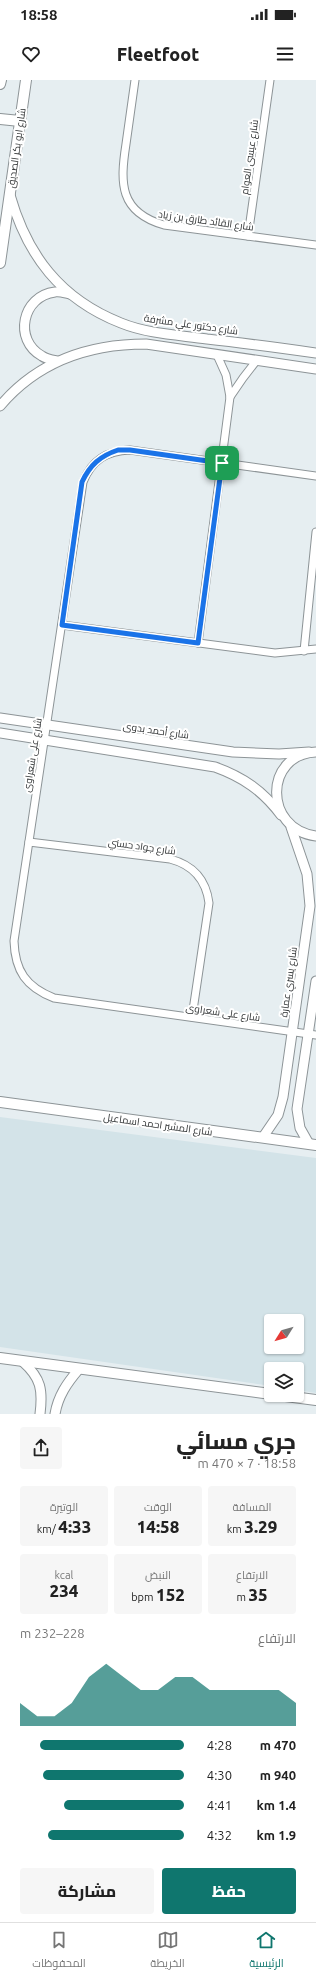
<!DOCTYPE html>
<html lang="ar">
<head>
<meta charset="utf-8">
<style>
  body { margin:0; font-family:Ubuntu,Cairo,sans-serif; background:#f6f6f6; color:#222; direction:rtl; height:100vh; display:flex; flex-direction:column; font-size:15px; white-space:nowrap }
  * { box-sizing:border-box; margin:0 }
  p { font-size:13px; color:#767676 }
  .icon { flex:none; width:22px; height:22px; fill:none; stroke:currentColor; stroke-width:2; stroke-linecap:round; stroke-linejoin:round }
  .map { position:relative; height:1334px; overflow:hidden; direction:ltr }
  .sheet { display:flex; flex-direction:column; background:#fff; flex:1 }
  .sheet>* { flex:none }
  .needle { width:26px; rotate:233deg }
  .controls { position:absolute; left:264px; top:1234px; display:grid; gap:8px }
  .controls a { display:grid; place-items:center; width:40px; height:40px; border-radius:4px; background:#fff; box-shadow:0 1px 3px #0004; font-size:20px }
  .pin { position:absolute; display:grid; place-items:center; width:34px; height:34px; color:#fff; margin:-17px; border-radius:8px; box-shadow:0 2px 6px #0006 }
  .round { display:grid; place-items:center; flex:none; width:42px; height:42px; border-radius:4px; background:#f6f6f6 }
  .headline { display:flex; align-items:center; justify-content:space-between; height:68px; padding:0 20px }
  h1 { font-size:22px; font-weight:800; line-height:30px }
  .metrics { display:grid; grid-template-columns:repeat(3,1fr); gap:6px; height:68px; padding:4px 20px }
  .metrics div { display:grid; align-content:center; border-radius:4px; background:#f6f6f6; text-align:center }
  .metrics b { font-size:17px; font-weight:800 }
  .metrics small { font-size:11px; font-weight:400 }
  .metrics p { font-size:11px }
  .chart { height:112px; padding:8px 20px }
  .chart p { display:flex; justify-content:space-between }
  .chart svg { width:100%; height:72px; margin-top:4px; fill:#0f766e; opacity:.7 }
  .primary-button { display:flex; gap:8px; margin-top:auto; padding:8px 20px }
  .primary-button a { flex:1; height:46px; border-radius:4px; background:#0f766e; color:#fff; font-size:16px; font-weight:800; line-height:46px; text-align:center }
  .primary-button a+a { background:#f6f6f6; color:#222 }
  ul { padding:0 20px; list-style:none; font-size:13px }
  li { display:grid; grid-template-columns:64px 48px 1fr; align-items:center; height:30px }
  li i { height:10px; border-radius:5px; background:#0f766e }
  .status { display:flex; justify-content:space-between; align-items:center; height:28px; padding:0 20px; background:#fff; direction:ltr }
  .status svg { height:11px; fill:currentColor }
  header { display:flex; justify-content:space-between; align-items:center; height:52px; padding:0 20px; background:#fff; font-size:18px; font-weight:800 }
  .menu { display:flex; justify-content:space-around; align-items:center; height:56px; border-top:1px solid #e0e0e0; background:#fff; font-size:11px; color:#767676 }
  .menu a { display:grid; justify-items:center; gap:2px }
  .menu .selected { color:#0f766e }
  .map>svg:first-child { display:block }
</style>
</head>
<body>
<div class="status"><b>18:58</b><svg viewBox="0 0 49 12"><path d="M0 12V9h3v3zM5 12V6h3v6zM10 12V3h3v9zM15 12V0h3v12zM26 1h20v11H26zM47 4h2v5h-2z"/></svg></div>
<header><svg class="icon" aria-label="menu" viewBox="0 0 24 24"><path d="M4 6h16M4 12h16M4 18h16"/></svg>Fleetfoot<svg class="icon" aria-label="heart" viewBox="0 0 24 24"><path d="M12 20l-8-8c-3-5 5-10 8-4 3-6 11-1 8 4z"/></svg></header>
<div class="map">
<svg width="316" height="1334" viewBox="0 0 316 1334">
  <rect width="100%" height="100%" fill="#e6eef1"/>
  <path fill="#d3e3e8" fill-rule="evenodd" d="M0,1037L316,1078V1313L297,1310V1289H271V1306L0,1267ZM271,1241H297V1267H271Z"/>
  <g fill="none" stroke-linecap="round" stroke-linejoin="round">
    <g stroke="#8d9497" stroke-width="9">
      <g id="minor">
        <path d="M135,0C132,21 129,43 126,64C120,103 119,132 164,145L316,165"/>
        <path d="M248,156L270,0"/>
        <path d="M230,317L243,298L257,280"/>
        <path d="M316,396L130,370C106,371 92,380 83,402L14,861C15,891 26,907 54,918L316,955"/>
        <path d="M62,545L275,573L316,569"/>
        <path d="M198,563L230,317L226,295L217,275"/>
        <path d="M304,571L316,452"/>
        <path d="M29,762L170,779C193,785 206,799 209,823L192,937"/>
      </g>
    </g>
    <g stroke="#8d9497" stroke-width="11">
      <g id="tertiary">
        <path d="M10,115C27,175 60,219 121,243C148,254 179,255 207,259C244,263 280,268 316,273"/>
        <path d="M57,281C52,280 46,279 42,276C13,260 22,216 55,212C59,211 65,213 70,214"/>
        <path d="M0,326C38,281 89,264 146,264L316,289"/>
        <path d="M0,638L233,672L279,674L309,672"/>
        <path d="M0,653L215,687C243,697 263,711 281,735"/>
        <path d="M316,672C264,674 263,749 316,756"/>
        <path d="M263,1057L278,1035L283,1017L310,826L307,794L291,747"/>
        <path d="M309,1064L300,1048L297,1029L316,901"/>
        <path d="M23,1282C41,1298 43,1310 40,1334"/>
        <path d="M55,1334C58,1316 67,1303 79,1289"/>
      </g>
    </g>
    <g stroke="#8d9497" stroke-width="12">
      <g id="secondary">
        <path d="M0,4L1,0"/>
        <path d="M0,39L20,41"/>
        <path d="M0,183L26,0"/>
        <path d="M0,1022L316,1065"/>
        <path d="M0,1278L271,1314"/>
        <path d="M278,1315L316,1320"/>
      </g>
    </g>
    <use href="#minor" stroke="#fff" stroke-width="7"/>
    <use href="#tertiary" stroke="#fff" stroke-width="9"/>
    <use href="#secondary" stroke="#fff" stroke-width="10"/>
  </g>
  <g fill="none" stroke-linecap="round" stroke-linejoin="round">
    <g stroke="#fff" stroke-width="8">
      <path id="route" d="M118,370H130L222,383L198,563L62,545L82,402C90,385 100,376 118,370Z"/>
    </g>
    <use href="#route" stroke="#1a73e8" stroke-width="5"/>
  </g>
  <g text-anchor="middle" stroke-width="4" stroke-linejoin="round" paint-order="stroke">
    <g font-size="10" fill="#2e3132" stroke="#fff">
      <text transform="translate(16 68) rotate(-82)" y="4">شارع ابو بكر الصديق</text>
      <text transform="translate(249 77) rotate(-82)" y="4">شارع عيسى العوام</text>
      <text transform="translate(206 140) rotate(8)" y="4">شارع القائد طارق بن زياد</text>
      <text transform="translate(191 244) rotate(8)" y="4">شارع دكتور علي مشرفة</text>
      <text transform="translate(156 650) rotate(8)" y="4">شارع أحمد بدوى</text>
      <text transform="translate(32 675) rotate(-81)" y="4">شارع على شعراوى</text>
      <text transform="translate(142 766) rotate(8)" y="4">شارع جواد حسني</text>
      <text transform="translate(288 902) rotate(-82)" y="4">شارع يسري عمارة</text>
      <text transform="translate(223 932) rotate(8)" y="4">شارع على شعراوى</text>
      <text transform="translate(158 1044) rotate(8)" y="4">شارع المشير احمد اسماعيل</text>
    </g>
  </g>
</svg>
<div class="controls">
<a><svg class="needle" viewBox="-14 -14 28 28"><path d="M0-13l5 13h-10z" fill="#e53935"/><path d="M0 13l5-13h-10z" fill="#767676"/></svg></a>
<a><svg class="icon" aria-label="layers" viewBox="0 0 24 24"><path d="M12 4l9 5-9 5-9-5zM3 14l9 5 9-5"/></svg></a>
</div>
<div class="pin" style="left:222px;top:383px;background:#1e9e55"><svg class="icon" aria-label="arrive" viewBox="0 0 24 24"><path d="M6 21V4h12l-3 4 3 4H6"/></svg></div>
</div>
<section class="sheet">
<div class="headline"><div><h1>جري مسائي</h1><p>18:58 · 7 × 470 m</p></div><a class="round"><svg class="icon" aria-label="share" viewBox="0 0 24 24"><path d="M12 15V3M7 8l5-5 5 5M5 13v7h14v-7"/></svg></a></div>
<div class="metrics">
<div><p>المسافة</p><b>3.29<small> km</small></b></div>
<div><p>الوقت</p><b>14:58</b></div>
<div><p>الوتيرة</p><b>4:33<small> /km</small></b></div>
</div>
<div class="metrics">
<div><p>الارتفاع</p><b>35<small> m</small></b></div>
<div><p>النبض</p><b>152<small> bpm</small></b></div>
<div><p>kcal</p><b>234</b></div>
</div>
<div class="chart"><p><span>الارتفاع</span>228–232 m</p>
<svg viewBox="0 0 160 44" preserveAspectRatio="none"><path d="M0 44V30L10 38L20 38L30 30L40 14L50 6L60 14L70 22L80 22L90 14L100 14L110 22L120 22L130 22L140 22L150 22L160 30V44z"/></svg>
</div>
<ul>
<li><b>470 m</b>4:28<i style="width:88%"></i></li>
<li><b>940 m</b>4:30<i style="width:86%"></i></li>
<li><b>1.4 km</b>4:41<i style="width:73%"></i></li>
<li><b>1.9 km</b>4:32<i style="width:83%"></i></li>
</ul>
<div class="primary-button"><a>حفظ</a><a>مشاركة</a></div>
</section>
<nav class="menu">
<a class="selected"><svg class="icon" aria-label="home" viewBox="0 0 24 24"><path d="M3 11l9-7 9 7M6 9v11h12V9"/></svg>الرئيسية</a>
<a><svg class="icon" aria-label="map" viewBox="0 0 24 24"><path d="M3 6l6-2 6 2 6-2v14l-6 2-6-2-6 2zM9 4v14M15 6v14"/></svg>الخريطة</a>
<a><svg class="icon" aria-label="saved" viewBox="0 0 24 24"><path d="M7 4h10v16l-5-4-5 4z"/></svg>المحفوظات</a>
</nav>
</body>
</html>
